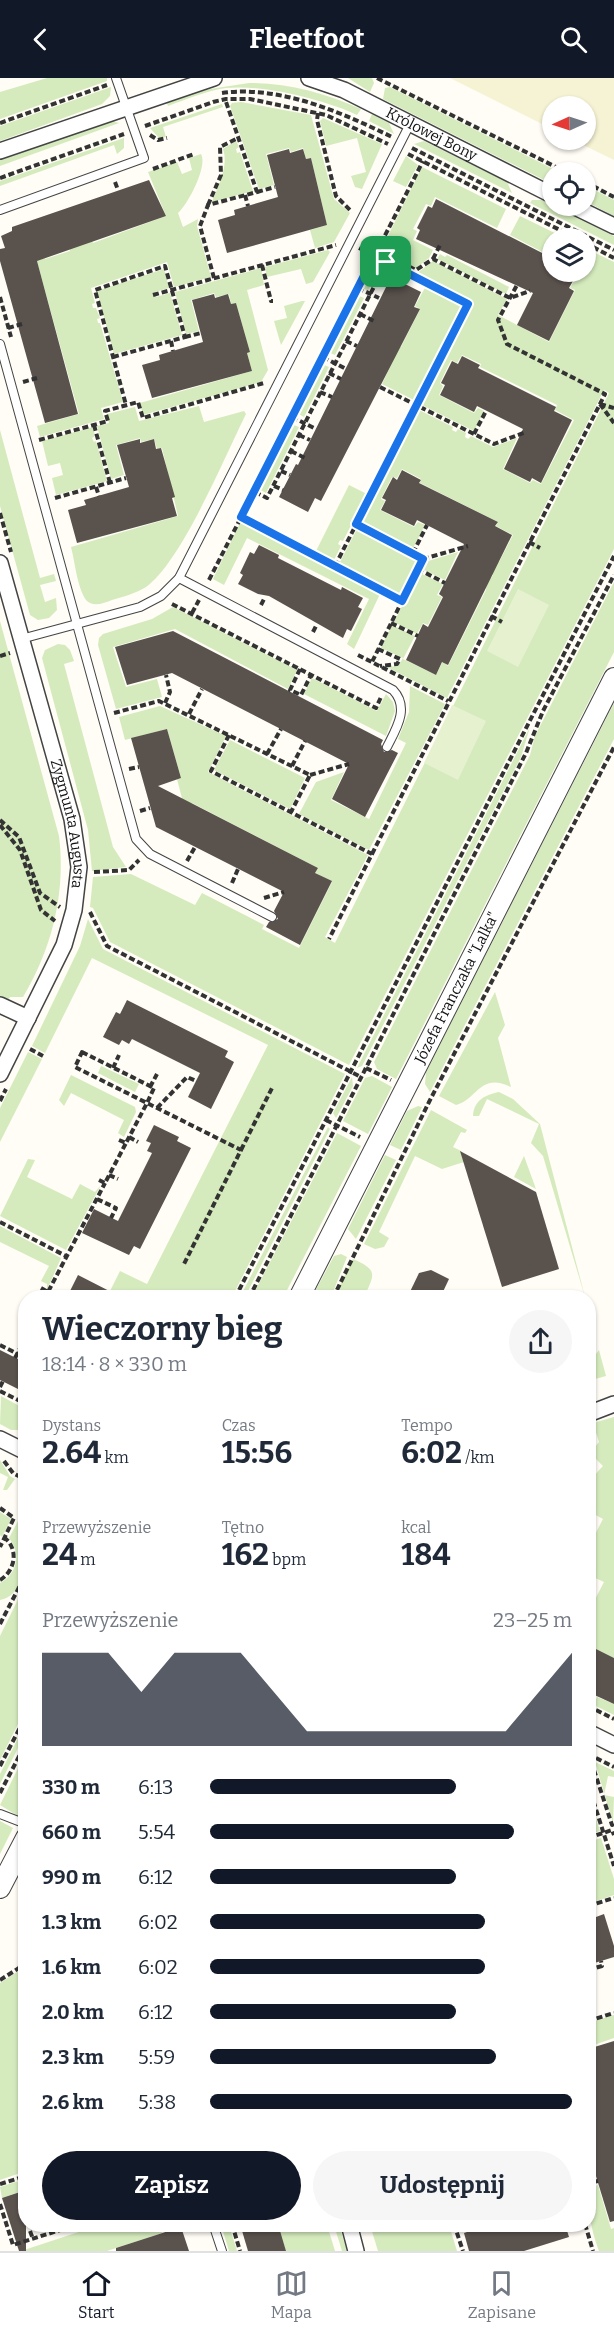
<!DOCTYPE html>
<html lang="pl">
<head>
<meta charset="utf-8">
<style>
  body { margin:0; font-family:Bitter,serif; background:#f6f6f7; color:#1f2937; height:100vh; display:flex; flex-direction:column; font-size:22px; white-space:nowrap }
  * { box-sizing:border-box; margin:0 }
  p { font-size:20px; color:#747a83 }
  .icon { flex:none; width:33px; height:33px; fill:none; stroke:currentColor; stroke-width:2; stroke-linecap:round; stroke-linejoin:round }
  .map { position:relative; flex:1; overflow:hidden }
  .sheet { position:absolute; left:18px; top:1212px; width:578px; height:942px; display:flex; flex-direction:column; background:#fff; border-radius:24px; box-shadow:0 2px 4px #0004 }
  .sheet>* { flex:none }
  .needle { width:39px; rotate:267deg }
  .tools { position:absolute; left:542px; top:18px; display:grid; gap:12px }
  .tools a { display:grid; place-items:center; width:54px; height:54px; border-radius:50%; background:#fff; box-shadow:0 2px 4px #0004; font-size:30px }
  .pin { position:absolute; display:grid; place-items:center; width:51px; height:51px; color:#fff; margin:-26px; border-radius:12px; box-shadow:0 3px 9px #0006 }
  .round { display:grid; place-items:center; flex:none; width:63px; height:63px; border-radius:32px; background:#f6f6f7 }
  .summary { display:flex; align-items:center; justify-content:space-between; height:102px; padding:0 24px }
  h1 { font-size:33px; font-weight:700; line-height:45px }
  .figures { display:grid; grid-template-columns:repeat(3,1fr); gap:9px; height:102px; padding:6px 24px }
  .figures div { display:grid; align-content:center }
  .figures b { font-size:30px; font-weight:700 }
  .figures small { font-size:16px; font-weight:400 }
  .figures p { font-size:16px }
  .chart { height:168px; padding:12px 24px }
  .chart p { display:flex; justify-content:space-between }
  .chart svg { width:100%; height:108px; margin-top:6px; fill:#111827; opacity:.7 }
  .cta { display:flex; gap:12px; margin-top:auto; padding:12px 24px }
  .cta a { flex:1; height:69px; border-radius:36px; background:#111827; color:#fff; font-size:24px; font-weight:700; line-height:69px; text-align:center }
  .cta a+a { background:#f6f6f7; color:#1f2937 }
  ul { padding:0 24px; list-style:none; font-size:20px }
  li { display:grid; grid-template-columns:96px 72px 1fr; align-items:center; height:45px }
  li i { height:15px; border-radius:8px; background:#111827 }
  header { display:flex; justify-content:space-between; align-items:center; height:78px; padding:0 24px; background:#111827; color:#fff; font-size:27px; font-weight:700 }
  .tabs { display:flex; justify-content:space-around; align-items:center; height:84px; border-top:2px solid #e0e1e3; background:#fff; font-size:16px; color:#747a83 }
  .tabs a { display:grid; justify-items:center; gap:3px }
  .tabs .current { color:#111827 }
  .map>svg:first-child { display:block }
</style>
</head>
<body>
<header><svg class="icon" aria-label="back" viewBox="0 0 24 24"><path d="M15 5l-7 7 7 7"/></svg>Fleetfoot<svg class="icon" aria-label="search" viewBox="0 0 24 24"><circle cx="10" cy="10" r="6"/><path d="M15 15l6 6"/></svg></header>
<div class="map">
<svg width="614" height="2173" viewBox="0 0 614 2173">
  <rect width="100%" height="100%" fill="#fffdf5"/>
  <path fill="#f6f3d4" d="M450,0H614V82L573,62H585V28H552V51Z"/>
  <g fill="#d5ebbd">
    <path d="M47,0H107V3L0,41V14Z"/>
    <path d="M348,0H372L374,5L370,14Z"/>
    <path d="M249,5C289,5 324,15 361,31L357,37C325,22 262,6 226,10C206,13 187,21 168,28L166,23L210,11Z"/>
    <path d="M111,9L110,18L102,26L0,63V48Z"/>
    <path d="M390,9L559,94H552V106L383,21L385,10Z"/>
    <path d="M241,24L311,37L334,121L350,135L334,164L315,170L310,152L327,147L311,80L306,81L303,70L291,74L289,70L266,76L274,107L259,111L230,28L232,25Z"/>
    <path d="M222,26L223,29L163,49L166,59L159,60L150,50Z"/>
    <path d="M372,36L389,45L394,56L369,43Z"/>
    <path d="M323,40L382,66L362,111L355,109L351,98L366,94L357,60L326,68L320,43Z"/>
    <path d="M112,43L119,45L0,88V82Z"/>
    <path d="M124,60V70L117,76L114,67L0,108V103Z"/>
    <path d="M236,63L239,69L236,71L237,75L240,74L253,113L212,124C218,109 229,88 223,71Z"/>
    <path d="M424,63L507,104L512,115L414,66Z"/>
    <path d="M201,76C208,88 188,126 178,135L183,149L198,141L197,148L211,199L174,209L167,184L91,210L95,225L92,226L93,230H96L100,240L97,241L98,245H100L123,324L101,330L104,341L40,359L37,348L79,336L36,180L44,178L45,181L70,173L69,168L91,160L93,165L166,138L148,94L177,84L182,96L192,92L189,80Z"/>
    <path d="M406,78L418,87L406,109L393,103Z"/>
    <path d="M422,89L506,131L497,150L435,119L431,128L426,126L413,151L417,153L413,162L433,172L429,180L416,190L381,172Z"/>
    <path d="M585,107L614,122V138L585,123Z"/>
    <path d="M532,122H542L614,158V167L530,125Z"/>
    <path d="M520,138L565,160H552V179L510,157Z"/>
    <path d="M585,170L614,184V471L349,987L110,864L93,830L90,829L93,799L131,796L195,827L202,815L264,847L262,851L299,870L332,804L315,795L318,790L192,725L184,728L177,701L181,700L167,651L125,662L119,639L160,628L226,658L208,694L368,777L325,859L335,865L609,315L604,312L447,620L387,589L398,588L403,580L381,570L392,547L415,558L403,581L436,597L443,583L448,588L486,512L487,499L491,500L493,497L489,495L495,482L499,484L513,457L496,448L498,444L420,405L421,401L402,391L397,400L392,399L381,421L385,423L380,432L414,449L418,444L425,447L412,472L359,445L417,331L453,349L452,352L456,354L458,351L466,355L465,359L468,361L471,358L493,369L517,360L503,391L530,405L533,402L541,406L574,342L555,332L557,327L480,289L481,286L462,277L457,285L451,282L440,305L443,308L439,317L474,335L478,330L484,333L474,353L420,326L471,224L416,196L433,183L507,221L498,237L549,264L575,212L570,210L579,194H585Z"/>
    <path d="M328,172L330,174L313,204L306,206L301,191L267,199L265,189Z"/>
    <path d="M440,176L445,179L447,177L509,209L506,216L437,181Z"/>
    <path d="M375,182L382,185L368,213L361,209Z"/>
    <path d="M261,190L264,207L247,212L268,292L261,304L143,337L140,325L252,293L247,275L250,274L236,225L231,226L229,216L216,219L214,215L191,222L199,253L186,256L175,214Z"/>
    <path d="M164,191L169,210L155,214L156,219L170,215L182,257L114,276L97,213Z"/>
    <path d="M426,208L464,227L416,323L382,306L393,283L396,268L401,269L420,231L415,228Z"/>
    <path d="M357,217L364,220L335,277L328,274Z"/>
    <path d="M302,223H305L281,267L274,243L287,240L284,228Z"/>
    <path d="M322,286L329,289L304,339L297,335Z"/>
    <path d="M199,328L204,344L244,333L246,336C225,378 182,483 146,509C136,515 123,519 112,522C104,525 93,530 86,522C77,509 75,484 71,469L178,438L162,370L157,371L154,361L141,364L140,360L116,367L124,397L111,401L97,348L109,345L107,336L135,329L139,343Z"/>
    <path d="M291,346L299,349L266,415L259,411Z"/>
    <path d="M93,349L95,358L92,360L94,364L96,363L107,403L56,417L52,400L63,397L60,385L48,388L42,363Z"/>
    <path d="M0,352L40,500L54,496L56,503L40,507L45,524L56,520L57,532L49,540L38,542L30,537L0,428Z"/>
    <path d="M349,407L367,416L343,463L340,462L338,466L341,468L333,484L315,475Z"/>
    <path d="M241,443L380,516L354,571L347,566L369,521L247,460L224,507L213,501Z"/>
    <path d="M357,451L418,482L401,518L339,486Z"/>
    <path d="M458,474L445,502L422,491L425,484Z"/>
    <path d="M420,495L443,506L437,517L442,519L428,547L423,545L417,556L394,544L413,507L416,508Z"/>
    <path d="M614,504V574L396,1001L377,991L374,984L530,677L535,658Z"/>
    <path d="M173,529L297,592L288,611L175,551L113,569L126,609L157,601L162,619L116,631L98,567L99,560L103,556L152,541Z"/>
    <path d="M0,543L59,758C66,814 52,871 23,919H10L8,922L0,918Z"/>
    <path d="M58,566L65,567L70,572L74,583L64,586L113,769L126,789L92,793L88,752L42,580L45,572Z"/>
    <path d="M312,600L377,633L386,616L393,624L395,633L386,658L304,616Z"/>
    <path d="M410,608L445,626L369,772L299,736L316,704L344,694L331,722L369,741L406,665L398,661L409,634Z"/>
    <path d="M614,625V661L430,1014L425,1006L426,994Z"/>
    <path d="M530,649L521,679L362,988L357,990Z"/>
    <path d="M230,662L305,700L290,731L214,692Z"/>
    <path d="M88,841L103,871L345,996L232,1219L113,1220L108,1217L120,1193L147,1206L268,967L92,880L45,975L32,968L80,868Z"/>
    <path d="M495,914L505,947L498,960L511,1009C480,994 478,1021 456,1027L439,1018Z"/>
    <path d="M28,974L42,981L0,1064V1030Z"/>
    <path d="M101,988L139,1006L135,1014L98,995Z"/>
    <path d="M71,997L135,1029L136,1034L124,1059L118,1055L124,1042L71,1015L64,1028L59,1022Z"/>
    <path d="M372,998L392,1009L368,1056L343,1043L365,1000Z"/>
    <path d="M352,999L353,1008L336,1040L333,1035Z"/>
    <path d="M499,1014L513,1021L540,1046L585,1219L543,1078L531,1065L539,1046L487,1021L479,1038H473C474,1022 485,1017 499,1014Z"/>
    <path d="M418,1028L422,1029L401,1072L390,1067L407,1033Z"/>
    <path d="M431,1032L467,1052L465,1055L461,1054L453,1069L461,1073L464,1084L442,1091L415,1078L379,1154L389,1160L384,1169L375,1171L364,1166Z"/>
    <path d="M328,1049L330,1051L245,1219H240Z"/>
    <path d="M337,1055L361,1068L284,1218L252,1219Z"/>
    <path d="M385,1077L396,1082L356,1161L348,1151Z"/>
    <path d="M524,1078L536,1111L514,1099Z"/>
    <path d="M28,1081L35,1082L27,1099L72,1121L80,1106L95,1114L101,1107L66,1172L0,1138Z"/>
    <path d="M0,1148L61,1180L47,1212V1206L41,1203L49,1188L0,1164Z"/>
    <path d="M341,1176L347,1179L331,1219H312L334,1178Z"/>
    <path d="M353,1181C378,1192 375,1196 364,1219H334Z"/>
    <path d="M599,1272L606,1298L588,1303V1286Z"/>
    <path d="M1,1318L25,1331V1352H11L0,1346Z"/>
    <path d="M614,1339V1580L588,1567V1535L604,1504L593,1499L588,1508V1470L603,1441L590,1434L594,1425L588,1422C588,1407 592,1399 603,1388L590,1375L599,1364L593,1345Z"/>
    <path d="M0,1382L10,1398L15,1401L7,1412H3L8,1399L0,1395Z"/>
    <path d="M0,1434L11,1441L2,1459L0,1457Z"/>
    <path d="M18,1443L22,1445L19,1453L25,1456C26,1477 27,1517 0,1522V1505C17,1496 22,1476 9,1460Z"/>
    <path d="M25,1507V1632L0,1682V1558Z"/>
    <path d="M597,1619L614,1626V1637L594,1627Z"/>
    <path d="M25,1646V1656L0,1706V1696Z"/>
    <path d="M25,1676V1723L18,1738L0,1727Z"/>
    <path d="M595,1684L614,1693V1699L608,1698L604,1717L614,1719L613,1745Z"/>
    <path d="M588,1716L600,1753L588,1757Z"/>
    <path d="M0,1743L13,1750L0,1776Z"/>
    <path d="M601,1760L614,1801V1817L588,1826V1764Z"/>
    <path d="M25,1881L26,2021L22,2019L19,2026L25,2029V2064L18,2078L23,2094L0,2102V1905L20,1892Z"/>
    <path d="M614,1937V1960L588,1969V1945Z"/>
    <path d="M588,2097L592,2109L598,2107L611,2151L614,2150V2173H599C588,2142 588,2129 588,2097Z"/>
    <path d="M25,2101V2112L2,2120L0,2109Z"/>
    <path d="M100,2147H159L162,2155L107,2173H21Z"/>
    <path d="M221,2147H229L237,2173H229Z"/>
    <path d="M278,2147H327L335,2173H286Z"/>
    <path d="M334,2147H339L347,2173H342Z"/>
    <path d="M370,2147H449L457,2173H378Z"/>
  </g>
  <g fill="#e6f2cf">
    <path d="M518,511L549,527L518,589L487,573Z"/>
    <path d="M452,627L486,643L458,702L424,685Z"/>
  </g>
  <g fill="#5a524d">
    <path d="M289,71L290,75L303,71L306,81L311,80L327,147L227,175L218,142L235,137L234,132L278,119L267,77Z"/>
    <path d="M149,102L166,138L37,183L78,336L45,345L0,183V171L5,170L1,158L12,153V149Z"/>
    <path d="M436,121L552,180V194H578L569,210L574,213L549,263L517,247L533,215L416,161L420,152L417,150L428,128L432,130Z"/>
    <path d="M391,199L421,214L414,229L420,231L321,423L315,420L308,434L279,419L296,386L298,387Z"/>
    <path d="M214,216L215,220L228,216L231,226L236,225L250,274L247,275L252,293L152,320L142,287L160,282L159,277L203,264L192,222Z"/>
    <path d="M462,278L480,287L478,290L556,329L554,333L572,342L541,405L532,400L530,404L504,391L523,351L477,328L474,334L440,317L445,307L441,305L452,283L458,286Z"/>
    <path d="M140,361V365L154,361L156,371L161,370L175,419L172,420L177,438L77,465L68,432L86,427L84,422L129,409L117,367Z"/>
    <path d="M402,392L421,402L419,405L498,444L495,448L512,457L448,587L442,584L436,597L406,582L423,546L428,549L443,519L439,516L464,466L417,442L414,448L381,432L386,422L382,420L393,399L397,402Z"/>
    <path d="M259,467L279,477L278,480L341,512L342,509L363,520L358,529L362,531L351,553L347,551L343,560L269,518L258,516L238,506L243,497L240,495L250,474L254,476Z"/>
    <path d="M173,553L383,662L381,666L384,674L392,672L398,675L365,739L332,721L349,686L172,595L127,607L115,569Z"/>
    <path d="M167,651L181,700L158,708L318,790L315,795L332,803L300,867L266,849L269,844L278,841L274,833L284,814L156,749L131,660Z"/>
    <path d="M127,922L228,973L225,979L234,984L211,1031L188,1019L200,995L132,961L129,966L122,962L119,967L103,959L116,934L120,936Z"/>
    <path d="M154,1047L179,1059L177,1063L191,1070L140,1171L134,1168L129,1177L82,1155L94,1131L118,1143L152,1075L147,1073L151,1065L146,1063Z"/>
    <path d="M460,1073L536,1114L559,1191L502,1209Z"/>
    <path d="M431,1192L449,1201L440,1220H407L419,1195Z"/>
    <path d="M78,1197L123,1220H72L75,1215L70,1213Z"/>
    <path d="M0,1272L26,1285V1315L0,1302Z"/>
    <path d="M588,1567L614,1580V1626L588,1614Z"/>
    <path d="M604,1836L614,1868V1879L588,1887V1842Z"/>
    <path d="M614,1963V2143L610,2144L588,2072V1971Z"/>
    <path d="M26,2112V2173H19L2,2120Z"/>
    <path d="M240,2146H278L286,2173H248Z"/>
    <path d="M492,2146H565L569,2159L524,2173H469L464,2155Z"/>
    <path d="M181,2149L189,2173H116V2170Z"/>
  </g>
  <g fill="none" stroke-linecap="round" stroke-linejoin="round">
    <g stroke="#444" stroke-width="10">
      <g id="service">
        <path d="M0,132L144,80L116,0"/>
        <path d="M0,266L136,761L150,776L272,839"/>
        <path d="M179,500L393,612C410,630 396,651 387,669"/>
        <path d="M21,561L140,529L161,518L179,500L410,46"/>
        <path d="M0,1736L26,1746"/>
        <path d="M213,2146L222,2173"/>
      </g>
    </g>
    <g stroke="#444" stroke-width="18">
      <g id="minor">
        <path id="s1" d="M309,0L344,12L552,117"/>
        <path d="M0,73L214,0"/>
        <path d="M573,128L614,148"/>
        <path id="s2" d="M0,485L72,741L79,789L74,832L64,867L0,996"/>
        <path d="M0,927L28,940"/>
        <path d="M588,1336L614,1326"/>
        <path d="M0,1361L26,1374"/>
        <path d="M588,1654L614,1667"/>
        <path d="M349,2146L356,2173"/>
      </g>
    </g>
    <g stroke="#444" stroke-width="22">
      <g id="tertiary">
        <path id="s3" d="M299,1220L614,600"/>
        <path d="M0,1810L26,1760"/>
      </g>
    </g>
    <g stroke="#333" stroke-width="4" stroke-dasharray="6 3" stroke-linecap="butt">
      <path d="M377,0L566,94"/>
      <path d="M222,15C279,7 341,34 392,59"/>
      <path d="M318,35L317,42L336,118L352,134"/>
      <path d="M0,45L107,7"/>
      <path d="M145,48L213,24L226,21H250L326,37L388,66"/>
      <path d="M150,57L158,62L167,60"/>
      <path d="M412,70L614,172"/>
      <path d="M408,76L576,160"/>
      <path d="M153,91L194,76"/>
      <path d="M0,100L124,56"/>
      <path d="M115,104L118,112"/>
      <path d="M585,104L614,119"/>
      <path d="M257,114L275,109"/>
      <path d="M245,117L248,128"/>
      <path d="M208,127L221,97L220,69L238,60"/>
      <path d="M585,165L614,180"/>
      <path d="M377,172L416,192L433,181L510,220L530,213"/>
      <path d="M433,181L440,167"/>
      <path d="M262,187L271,223H273"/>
      <path d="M379,199L388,204"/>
      <path d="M214,200L200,148L208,127L257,114L225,21"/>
      <path d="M358,210L379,220"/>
      <path d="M153,217L336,167"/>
      <path d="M0,219L11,259"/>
      <path d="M360,236L374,243"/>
      <path d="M8,250L22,246"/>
      <path d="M185,259L201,255"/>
      <path d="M171,263L173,273"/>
      <path d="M346,263L357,268"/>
      <path d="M113,279L185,259L165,188L95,212L126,327"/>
      <path d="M323,279L346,291"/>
      <path d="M329,295L341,301"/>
      <path d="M23,304L37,300"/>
      <path d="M380,309L494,366L526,354"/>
      <path d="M320,314L332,319"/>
      <path d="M600,326L614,345"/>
      <path d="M600,326L614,330"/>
      <path d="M292,339L316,351"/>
      <path d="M94,347L110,405"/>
      <path d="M474,356L486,333"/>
      <path d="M299,357L310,362"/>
      <path d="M39,362L108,343L105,333L138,324L143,340L264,305"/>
      <path d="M291,373L305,380"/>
      <path d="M281,393L290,397"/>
      <path d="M274,408L283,412"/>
      <path d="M96,409L99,418"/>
      <path d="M255,414L267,420L386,185"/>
      <path d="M55,420L126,400"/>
      <path d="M0,435L11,474"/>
      <path d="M241,439L402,523L372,584"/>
      <path d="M356,446L423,481L402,523"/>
      <path d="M529,464L540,470"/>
      <path d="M413,475L427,447"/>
      <path d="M423,481L468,468"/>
      <path d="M335,488L468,226L359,170"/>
      <path d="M418,491L445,505"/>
      <path d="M209,502L423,83"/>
      <path d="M172,526L376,630L381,619"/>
      <path d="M261,527L265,519"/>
      <path d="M192,535L199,522"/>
      <path d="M491,538L502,544"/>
      <path d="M391,545L418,558"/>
      <path d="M313,554L317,546"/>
      <path d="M378,571L400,581L397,586L380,588"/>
      <path d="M358,577L448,623"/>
      <path d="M0,578L10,575"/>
      <path d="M300,591L290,612L301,617L311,597"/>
      <path d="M165,625L170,614L166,597"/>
      <path d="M114,635L159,623L310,697L291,734"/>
      <path d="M189,636L202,611"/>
      <path d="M229,657L211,693L372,776L329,861"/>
      <path d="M267,676L281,651"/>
      <path d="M292,688L305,663"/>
      <path d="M129,691L139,689"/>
      <path d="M310,697L349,686"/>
      <path d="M140,733L150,730"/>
      <path d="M0,742L19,759L40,815L60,829"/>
      <path d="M0,747L20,772L41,832L55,843"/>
      <path d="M372,776L605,316L507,266L498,242L517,207"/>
      <path d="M187,783L195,769"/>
      <path d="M94,794L129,792L139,782"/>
      <path d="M232,805L238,791"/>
      <path d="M264,820L284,814"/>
      <path d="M90,834L107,868L361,999"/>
      <path d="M30,971L43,978"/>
      <path d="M82,974L154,1010L147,1025L75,989Z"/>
      <path d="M113,990L119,977"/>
      <path d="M366,990L391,1002"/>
      <path d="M150,1009L157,996"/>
      <path d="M0,1023L6,1011"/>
      <path d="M157,1030L187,999L196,1003"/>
      <path d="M326,1042L360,1059"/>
      <path d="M129,1059L138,1064"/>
      <path d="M119,1062L126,1065L147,1025L241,1072L183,1188"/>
      <path d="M241,1072L272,1010"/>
      <path d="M109,1097L118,1101"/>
      <path d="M99,1102L105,1105L126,1065"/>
      <path d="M97,1121L116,1130L111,1140"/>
      <path d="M0,1144L66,1178"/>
      <path d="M41,1210L48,1214L105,1105"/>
      <path d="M48,1216L55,1220"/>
      <path d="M235,1220L614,478"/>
      <path d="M249,1220L526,675L543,633L614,497"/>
      <path d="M333,1220L429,1024L614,669"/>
      <path d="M20,1252L26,1255"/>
      <path d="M0,1267L26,1280"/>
      <path d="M15,1280L26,1259"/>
      <path d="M0,1309L3,1303"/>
      <path d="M0,1313L26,1326"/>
      <path d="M4,1383L13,1395L26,1402"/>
      <path d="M588,1383L589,1384"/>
      <path d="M0,1430L14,1440L0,1469"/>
      <path d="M0,1502C15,1493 19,1472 5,1460"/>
      <path d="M588,1514L593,1504"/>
      <path d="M0,1546L26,1496"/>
      <path d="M588,1628L614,1641"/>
      <path d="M589,1629L594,1617"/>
      <path d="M588,1676L614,1689"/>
      <path d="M0,1688L26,1638"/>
      <path d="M594,1692L612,1747L614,1746"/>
      <path d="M588,1694L594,1692L590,1677"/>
      <path d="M588,1706L614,1788"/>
      <path d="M0,1715L26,1665"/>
      <path d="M588,1760L612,1752L614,1757"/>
      <path d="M588,1828L614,1820"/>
      <path d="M588,1892L602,1888L601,1883"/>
      <path d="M0,1902L19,1890L26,1877"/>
      <path d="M588,1943L614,1935"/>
      <path d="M21,2022L26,2025"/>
      <path d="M26,2069L21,2079L26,2094"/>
      <path d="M588,2088L593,2104L598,2103"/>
      <path d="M0,2106L26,2098"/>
      <path d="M0,2126L13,2167L79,2146"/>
      <path d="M232,2146L240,2173"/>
      <path d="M454,2146L463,2173"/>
      <path d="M585,2146L593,2173"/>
      <path d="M30,2153L33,2161"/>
    </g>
    <use href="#service" stroke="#fff" stroke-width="8"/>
    <use href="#minor" stroke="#fff" stroke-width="15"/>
    <use href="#tertiary" stroke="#fff" stroke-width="20"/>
  </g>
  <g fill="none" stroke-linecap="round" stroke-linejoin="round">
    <g stroke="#fff" stroke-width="12">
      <path id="route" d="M374,178L468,226L356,446L423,481L402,523L241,439Z"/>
    </g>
    <use href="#route" stroke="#1a73e8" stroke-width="8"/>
  </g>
  <g text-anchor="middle" stroke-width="6" stroke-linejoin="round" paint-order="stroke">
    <g font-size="15" fill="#111" stroke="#fff">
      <text dy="5" stroke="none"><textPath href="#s1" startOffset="135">Królowej Bony</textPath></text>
      <text dy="5" stroke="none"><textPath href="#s2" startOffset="270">Zygmunta Augusta</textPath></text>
      <text dy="5" stroke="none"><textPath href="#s3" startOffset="348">Józefa Franczaka "Lalka"</textPath></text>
    </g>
  </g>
</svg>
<div class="tools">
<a><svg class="needle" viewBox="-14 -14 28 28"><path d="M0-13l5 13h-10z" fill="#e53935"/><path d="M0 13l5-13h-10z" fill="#747a83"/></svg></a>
<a><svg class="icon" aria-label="locate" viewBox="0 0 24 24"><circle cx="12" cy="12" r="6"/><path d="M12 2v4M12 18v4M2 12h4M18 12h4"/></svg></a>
<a><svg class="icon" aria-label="layers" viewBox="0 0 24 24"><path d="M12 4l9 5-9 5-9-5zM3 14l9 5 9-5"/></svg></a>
</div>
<div class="pin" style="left:386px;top:184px;background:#1e9e55"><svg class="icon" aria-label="arrive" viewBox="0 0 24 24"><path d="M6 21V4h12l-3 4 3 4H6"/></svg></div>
<section class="sheet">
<div class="summary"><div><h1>Wieczorny bieg</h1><p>18:14 · 8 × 330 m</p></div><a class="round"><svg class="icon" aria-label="share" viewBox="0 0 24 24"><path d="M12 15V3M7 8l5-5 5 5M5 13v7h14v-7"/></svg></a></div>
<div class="figures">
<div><p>Dystans</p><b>2.64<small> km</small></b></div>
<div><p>Czas</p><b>15:56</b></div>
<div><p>Tempo</p><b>6:02<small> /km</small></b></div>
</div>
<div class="figures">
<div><p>Przewyższenie</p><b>24<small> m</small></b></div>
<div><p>Tętno</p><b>162<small> bpm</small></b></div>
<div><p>kcal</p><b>184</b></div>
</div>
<div class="chart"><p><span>Przewyższenie</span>23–25 m</p>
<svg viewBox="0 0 160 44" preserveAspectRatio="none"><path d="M0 44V6L10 6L20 6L30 22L40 6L50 6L60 6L70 22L80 38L90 38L100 38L110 38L120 38L130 38L140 38L150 22L160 6V44z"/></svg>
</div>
<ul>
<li><b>330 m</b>6:13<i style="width:68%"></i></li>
<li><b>660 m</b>5:54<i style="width:84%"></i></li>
<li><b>990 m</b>6:12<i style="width:68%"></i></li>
<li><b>1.3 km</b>6:02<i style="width:76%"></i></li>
<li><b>1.6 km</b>6:02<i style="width:76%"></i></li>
<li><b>2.0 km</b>6:12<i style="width:68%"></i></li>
<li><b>2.3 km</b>5:59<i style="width:79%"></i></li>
<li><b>2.6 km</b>5:38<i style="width:100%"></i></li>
</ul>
<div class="cta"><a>Zapisz</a><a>Udostępnij</a></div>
</section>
</div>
<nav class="tabs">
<a class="current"><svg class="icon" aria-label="home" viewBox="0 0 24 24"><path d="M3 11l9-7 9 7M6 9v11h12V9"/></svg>Start</a>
<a><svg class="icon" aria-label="map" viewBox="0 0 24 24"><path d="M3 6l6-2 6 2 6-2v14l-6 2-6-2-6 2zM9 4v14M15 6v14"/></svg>Mapa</a>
<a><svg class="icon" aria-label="saved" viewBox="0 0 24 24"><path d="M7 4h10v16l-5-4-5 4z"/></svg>Zapisane</a>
</nav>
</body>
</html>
